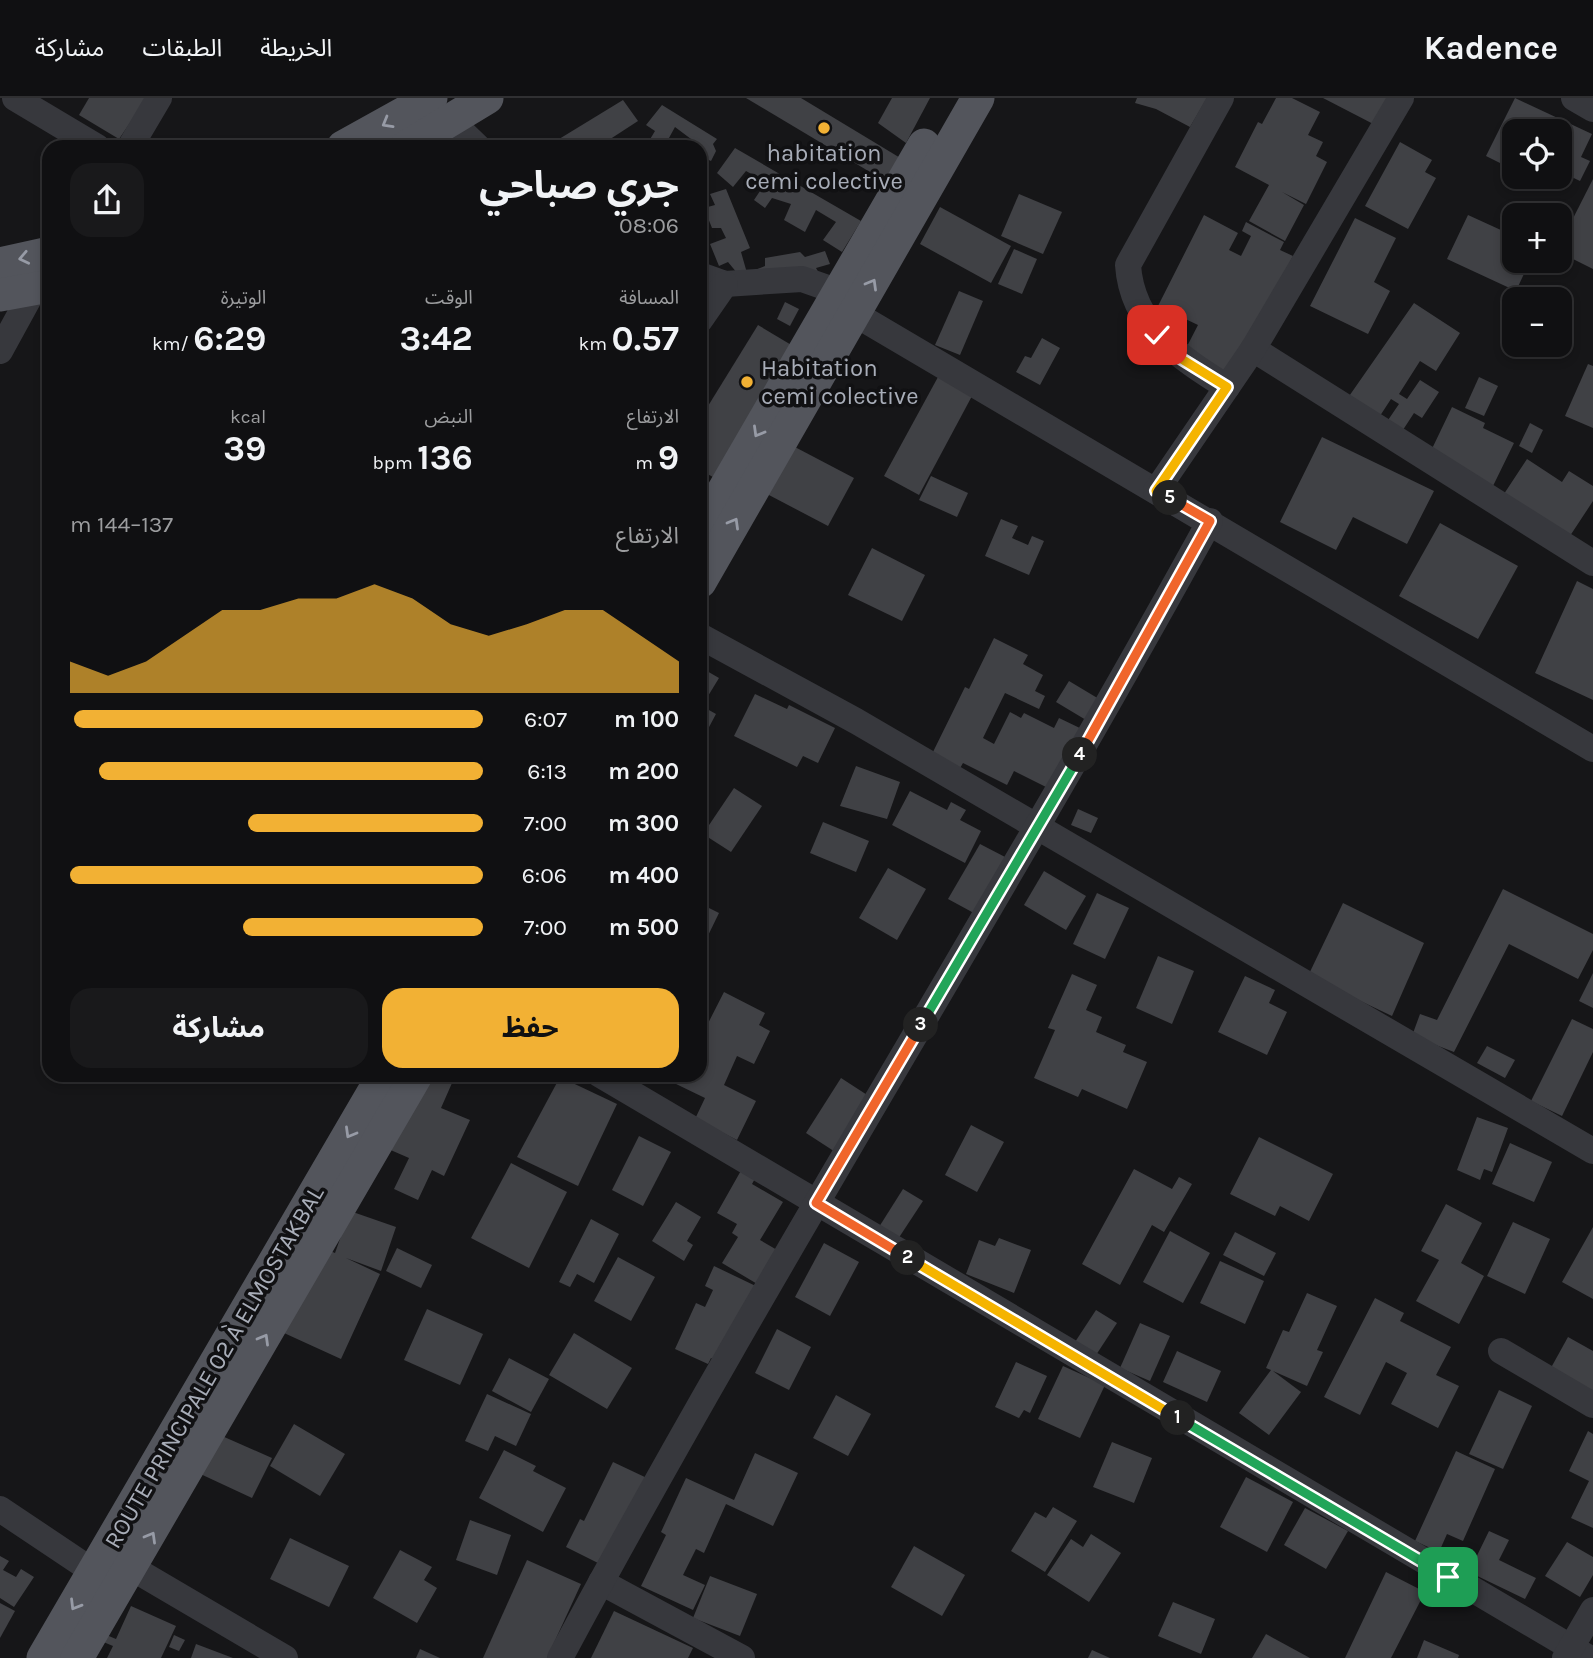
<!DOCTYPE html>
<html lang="ar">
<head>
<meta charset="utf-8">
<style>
  body { margin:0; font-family:Karla,"Noto Sans Arabic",sans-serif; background:#19191b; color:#f1f3f6; direction:rtl; height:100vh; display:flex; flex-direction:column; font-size:26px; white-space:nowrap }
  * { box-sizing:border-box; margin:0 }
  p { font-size:23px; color:#9c9d9f }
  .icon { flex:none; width:38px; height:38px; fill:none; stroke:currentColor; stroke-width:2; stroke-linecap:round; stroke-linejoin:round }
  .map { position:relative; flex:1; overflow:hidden; direction:ltr }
  .panel { position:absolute; left:42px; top:42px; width:665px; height:942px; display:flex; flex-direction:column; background:#101012; border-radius:21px; box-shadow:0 4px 10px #0003,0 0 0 2px #303032; direction:rtl }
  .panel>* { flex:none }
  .fabs { position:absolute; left:1502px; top:21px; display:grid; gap:14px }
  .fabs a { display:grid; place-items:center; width:70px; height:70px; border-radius:14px; background:#101012; box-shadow:0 4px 10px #0003,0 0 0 2px #303032; font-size:35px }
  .pin { position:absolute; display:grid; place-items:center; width:60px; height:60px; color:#fff; margin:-30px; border-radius:14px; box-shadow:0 4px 10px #0006 }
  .km { position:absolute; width:35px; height:35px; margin:-18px; border-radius:50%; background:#222; color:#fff; font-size:19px; line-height:35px; text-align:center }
  .round { display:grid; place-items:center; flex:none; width:74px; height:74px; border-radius:21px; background:#19191b }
  .overview { display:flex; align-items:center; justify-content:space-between; height:119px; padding:0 28px }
  h1 { font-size:38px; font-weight:700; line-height:52px }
  .stats { display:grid; grid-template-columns:repeat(3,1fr); gap:10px; height:119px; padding:7px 28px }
  .stats div { display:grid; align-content:center }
  .stats b { font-size:35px; font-weight:700 }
  .stats small { font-size:19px; font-weight:400 }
  .stats p { font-size:19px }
  .chart { height:196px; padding:14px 28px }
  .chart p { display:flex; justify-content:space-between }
  .chart svg { width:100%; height:126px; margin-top:7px; fill:#f2b134; opacity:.7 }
  .cta { display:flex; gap:14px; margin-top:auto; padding:14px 28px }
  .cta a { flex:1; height:80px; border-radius:21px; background:#f2b134; color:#111; font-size:28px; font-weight:700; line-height:80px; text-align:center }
  .cta a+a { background:#19191b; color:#f1f3f6 }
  ul { padding:0 28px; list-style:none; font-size:23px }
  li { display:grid; grid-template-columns:112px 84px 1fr; align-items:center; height:52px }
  li i { height:18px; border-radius:9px; background:#f2b134 }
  header { display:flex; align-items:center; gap:42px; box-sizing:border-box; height:98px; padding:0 35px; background:#101012; border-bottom:2px solid #303032 }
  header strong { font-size:33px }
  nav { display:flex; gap:38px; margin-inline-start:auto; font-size:24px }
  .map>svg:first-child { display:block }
</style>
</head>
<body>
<header>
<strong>Kadence</strong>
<nav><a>الخريطة</a><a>الطبقات</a><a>مشاركة</a></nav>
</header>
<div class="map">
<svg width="1593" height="1560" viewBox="0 0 1593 1560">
  <rect width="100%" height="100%" fill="#161618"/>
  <g fill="#404145">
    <path d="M89,0H147L119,41L79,17Z"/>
    <path d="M746,0H801L902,61L885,83Z"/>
    <path d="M892,0H930L906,45L878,25Z"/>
    <path d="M1137,0H1207L1190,29L1156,11L1135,5Z"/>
    <path d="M1276,0H1292L1320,14L1308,37L1323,44L1316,58L1327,64L1306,106L1282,94L1304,107L1285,143L1249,123L1269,87L1235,69L1258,24L1262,26Z"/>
    <path d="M1323,0H1396L1381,30Z"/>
    <path d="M1515,0L1592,36L1581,59L1590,63L1580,83L1559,73V33H1514V72L1486,58Z"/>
    <path d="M623,2L638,23L598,49H546Z"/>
    <path d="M662,7L717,41L713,46L716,53L711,63L700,58V49H687L691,41L675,29L664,49L649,43L655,33L646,27Z"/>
    <path d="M1400,44L1432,62L1425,74L1436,80L1408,131L1365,108Z"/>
    <path d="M735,50L861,123L842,154L823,142L836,124L816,112L805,134L784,122L791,106L772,100L765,110L754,102L766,84L746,73L733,89L717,75Z"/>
    <path d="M1593,81V171L1559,154V148Z"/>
    <path d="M726,91L750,150L741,154L747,175L765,168V160L800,154L805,159L825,153L830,166L816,170L821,179L763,191L765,182L747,187L728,164L719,168L710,146L726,140L721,130H712L704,110L715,107L710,96Z"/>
    <path d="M1019,96L1062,114L1043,156L1001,138Z"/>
    <path d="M940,109L1011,148L991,185L920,146Z"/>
    <path d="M1204,117L1238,135L1229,152L1241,158L1251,138L1242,133L1246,124L1284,144L1280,152L1293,158L1230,282L1182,258L1198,227L1158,208Z"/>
    <path d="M1468,117L1514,138V163H1530L1516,193L1447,161Z"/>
    <path d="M1355,120L1396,140L1374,184L1390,193L1368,236L1310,208Z"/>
    <path d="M1014,151L1037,161L1022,196L998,186Z"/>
    <path d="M959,193L983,203L960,257L935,247Z"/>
    <path d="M785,204L799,211L790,228L777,221Z"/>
    <path d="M1414,205L1460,235L1436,273L1420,263L1399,296L1407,301L1420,282L1439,294L1422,320L1414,315L1399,338L1384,328L1399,306L1391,301L1376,324L1345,304Z"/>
    <path d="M758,227L793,248L713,379L700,372V321Z"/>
    <path d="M1042,240L1060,250L1040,287L1016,274L1025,258L1031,260Z"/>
    <path d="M1588,266L1593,268V330L1565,318Z"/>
    <path d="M938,279L972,298L919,397L884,378Z"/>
    <path d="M1479,279L1498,288L1484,318L1465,310Z"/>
    <path d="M1452,309L1485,325L1483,330L1514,345L1493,388L1429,357Z"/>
    <path d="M1530,325L1543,332L1532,355L1519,348Z"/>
    <path d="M1322,339L1434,393L1407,446L1353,419L1336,452L1280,424Z"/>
    <path d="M793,348L854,380L828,428L767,396Z"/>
    <path d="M1527,361L1562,384L1569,373L1593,388V403L1566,444L1500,402Z"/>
    <path d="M931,378L968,395L957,419L919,402Z"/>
    <path d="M1001,421L1018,428L1012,440L1028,447L1032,438L1044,443L1029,477L985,458Z"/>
    <path d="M1440,425L1518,468L1478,541L1399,498Z"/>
    <path d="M872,450L925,477L902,523L848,497Z"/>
    <path d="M1577,483L1593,491V602L1535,575Z"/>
    <path d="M994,540L1028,557L1023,566L1043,577L1035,593L1045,598L1039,611L1005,595L983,640L994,646L1010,614L1021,620L1024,615L1054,630L1059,620L1084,632L1054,693L1014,673L1007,687L963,665L959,672L931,658L965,589L969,591Z"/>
    <path d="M700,569L719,580L705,603L700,600Z"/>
    <path d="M1069,583L1104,604L1091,625L1056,604Z"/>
    <path d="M755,596L787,611L789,607L835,630L818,665L803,658L797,669L734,638Z"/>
    <path d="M700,607L716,616L700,646Z"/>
    <path d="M856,668L900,684L887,721L840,708Z"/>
    <path d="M734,690L762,708L731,754L703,736Z"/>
    <path d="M910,693L947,712L951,704L966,712L960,722L981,733L965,765L892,727Z"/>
    <path d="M1078,711L1098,720L1091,735L1071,727Z"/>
    <path d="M823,724L869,743L856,774L810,755Z"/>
    <path d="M980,746L1007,760L983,820L948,801Z"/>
    <path d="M888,770L926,791L897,842L859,820Z"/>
    <path d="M1044,773L1086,798L1066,832L1024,807Z"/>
    <path d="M1503,791L1593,836V852L1578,881L1509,846L1454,954L1412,938L1420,916L1437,922Z"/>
    <path d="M1097,795L1129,810L1105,861L1073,846Z"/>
    <path d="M1343,805L1424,845L1392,918L1308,878Z"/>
    <path d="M701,806L719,815L700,854V809Z"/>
    <path d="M1158,858L1194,873L1172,926L1136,910Z"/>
    <path d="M1593,875V910L1579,903Z"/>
    <path d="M1072,876L1097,887L1086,912L1102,919L1096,934L1126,947L1123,954L1147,964L1127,1011L1082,991L1078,999L1034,980L1055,932L1048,930Z"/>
    <path d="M1245,878L1275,892L1269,905L1287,914L1267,957L1218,934Z"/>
    <path d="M724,894L765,915L759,927L770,933L754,966L737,958L724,987L756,1003L737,1042L695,1021L705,1000L674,985L678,976H700V941Z"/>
    <path d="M1572,921L1593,931V954L1562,1018L1531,1003Z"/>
    <path d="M1487,948L1515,962L1505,980L1477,965Z"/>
    <path d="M423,976H456L441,1010L470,1022L444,1078L432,1072L418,1102L394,1091L409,1060L386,1050Z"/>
    <path d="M560,979L617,1006L578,1088L517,1059Z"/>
    <path d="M841,980L878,1004L843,1059L806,1035Z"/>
    <path d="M1477,1019L1508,1030L1492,1074L1484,1071L1480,1082L1457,1072Z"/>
    <path d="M971,1027L1004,1044L977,1094L945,1077Z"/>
    <path d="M639,1038L671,1054L643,1108L612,1092Z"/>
    <path d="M1259,1039L1333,1076L1309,1123L1280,1108L1275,1118L1230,1096Z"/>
    <path d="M1510,1045L1552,1064L1534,1104L1492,1086Z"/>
    <path d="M511,1065L567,1094L529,1170L471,1140Z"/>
    <path d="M743,1069L757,1077L752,1086L783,1104L760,1142L784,1156L764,1190L722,1165L738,1139L732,1135L737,1126L717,1115Z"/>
    <path d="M1134,1071L1172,1091L1179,1079L1192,1086L1164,1134L1152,1127L1120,1187L1082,1166Z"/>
    <path d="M903,1091L923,1103L898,1141L879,1129Z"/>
    <path d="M676,1104L701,1119L687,1143L693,1147L684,1163L652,1143Z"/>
    <path d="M1446,1106L1482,1125L1461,1165L1484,1178L1459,1226L1416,1203L1439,1162L1421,1153Z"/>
    <path d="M350,1113L396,1129L381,1173L346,1160L380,1176L341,1261L284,1235L323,1150L335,1155Z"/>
    <path d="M591,1121L619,1136L594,1185L577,1176L570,1189L559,1184Z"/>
    <path d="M1513,1124L1550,1141L1525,1196L1487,1178Z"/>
    <path d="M1593,1129V1201L1562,1184Z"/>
    <path d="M1170,1133L1210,1155L1183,1205L1143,1184Z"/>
    <path d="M1235,1134L1276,1155L1264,1178L1223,1157Z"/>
    <path d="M999,1140L1031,1152L1014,1195L966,1176L979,1142L995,1148Z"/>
    <path d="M824,1145L859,1164L830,1218L795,1199Z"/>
    <path d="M397,1150L432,1167L421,1190L386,1173Z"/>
    <path d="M618,1159L655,1179L631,1223L594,1203Z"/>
    <path d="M1220,1163L1264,1183L1245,1226L1200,1205Z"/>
    <path d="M714,1168L762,1191L727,1267L711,1260L708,1266L675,1251L696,1205L705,1209L713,1192L705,1188Z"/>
    <path d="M1307,1195L1337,1208L1317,1252L1323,1254L1307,1288L1273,1273L1301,1294L1269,1337L1239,1315L1271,1272L1266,1270L1283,1232L1289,1234Z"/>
    <path d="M1375,1200L1404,1215L1400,1223L1451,1249L1436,1277L1459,1288L1438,1330L1391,1306L1407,1275L1386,1264L1360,1317L1324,1299Z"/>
    <path d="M427,1211L483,1236L460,1287L404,1262Z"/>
    <path d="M1096,1212L1117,1225L1096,1257L1075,1244Z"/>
    <path d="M1140,1225L1170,1238L1150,1283L1120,1270Z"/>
    <path d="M777,1231L811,1249L789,1292L755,1275Z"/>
    <path d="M574,1235L632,1270L607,1311L549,1277Z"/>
    <path d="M1568,1239L1593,1253V1303L1547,1277Z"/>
    <path d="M1177,1253L1221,1273L1207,1304L1163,1284Z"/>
    <path d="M509,1260L549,1281L531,1314L492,1293Z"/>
    <path d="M1016,1264L1047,1278L1030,1315L1024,1312L1019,1320L995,1309Z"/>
    <path d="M1063,1268L1105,1287L1080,1340L1038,1321Z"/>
    <path d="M1499,1292L1532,1308L1503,1371L1469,1356Z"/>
    <path d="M487,1296L531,1316L516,1348L495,1338L488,1353L465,1343Z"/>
    <path d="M836,1297L871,1316L848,1358L813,1340Z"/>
    <path d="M294,1326L345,1356L320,1398L270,1368Z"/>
    <path d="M1588,1333L1593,1336V1430L1571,1420L1589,1383L1569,1373Z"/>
    <path d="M213,1334L272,1360L252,1400L194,1373Z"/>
    <path d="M1112,1344L1152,1360L1134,1405L1093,1389Z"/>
    <path d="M504,1352L536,1368L533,1373L566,1390L543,1434L479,1400Z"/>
    <path d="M1456,1353L1495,1371L1463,1443L1447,1436L1439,1454L1415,1443Z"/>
    <path d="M755,1355L798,1375L773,1428L726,1406L704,1455L696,1451L683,1477L705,1487L693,1512L641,1488L666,1437L661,1434L686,1380L734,1402Z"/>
    <path d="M613,1364L649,1381L606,1469L566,1449L580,1421L584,1423Z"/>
    <path d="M1246,1379L1293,1404L1267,1454L1220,1429Z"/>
    <path d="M1053,1409L1077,1423L1045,1474L1011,1453L1035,1414L1046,1420Z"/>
    <path d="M1305,1410L1348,1433L1326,1471L1284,1447Z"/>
    <path d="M470,1422L511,1437L497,1477L456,1462Z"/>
    <path d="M1489,1433L1509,1442L1499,1462L1536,1480L1525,1501L1469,1474Z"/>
    <path d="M1091,1436L1121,1455L1089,1504L1047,1477L1071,1441L1083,1449Z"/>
    <path d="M290,1440L349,1468L329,1509L270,1481Z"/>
    <path d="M1567,1444L1593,1459V1477L1580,1499L1545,1478Z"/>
    <path d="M914,1448L965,1477L942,1518L891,1489Z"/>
    <path d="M400,1452L432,1469L424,1482L437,1490L417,1525L373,1500Z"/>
    <path d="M0,1458L9,1463L3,1472L16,1479L21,1471L34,1479L14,1509L0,1500Z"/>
    <path d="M527,1462L581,1486L547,1560H483Z"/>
    <path d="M1386,1474L1425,1494L1391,1560H1345Z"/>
    <path d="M710,1478L757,1496L740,1538L693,1520Z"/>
    <path d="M1173,1504L1215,1521L1201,1556L1158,1538Z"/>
    <path d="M0,1505L15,1513L0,1540Z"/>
    <path d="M131,1508L176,1528L161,1560H107L113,1548L101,1543L104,1536L116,1541Z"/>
    <path d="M614,1513L693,1550L688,1560H591Z"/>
    <path d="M1266,1536L1310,1560H1252Z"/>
    <path d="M174,1537L185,1542L179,1553L169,1549Z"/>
    <path d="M1424,1542L1459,1557L1458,1560H1417Z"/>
    <path d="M196,1546L233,1560H191Z"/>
    <path d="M420,1551L440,1560H416Z"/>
    <path d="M1092,1552L1110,1560H1088Z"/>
  </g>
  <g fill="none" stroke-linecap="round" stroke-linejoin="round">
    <g stroke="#37383d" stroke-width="26">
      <path d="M15,0L97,49"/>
      <path d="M1221,0L1128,167C1132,228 1180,260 1227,289"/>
      <path d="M1574,0L1593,11"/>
      <path d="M451,23L478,49"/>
      <path d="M130,49L159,0"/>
      <path d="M700,177L725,186L802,181L839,194"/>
      <path d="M855,216L1593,651"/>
      <path d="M700,222L725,186"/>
      <path d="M1253,251L1593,465"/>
      <path d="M0,253L34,191"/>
      <path d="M1156,393L1253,251L1401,0"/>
      <path d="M700,538L856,623L1593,1053"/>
      <path d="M599,976L1589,1560"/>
      <path d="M1501,1253L1593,1307"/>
      <path d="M0,1411L94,1474"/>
      <path d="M132,1470L285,1560"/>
      <path d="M601,1484L742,1560"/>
      <path d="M560,1560C766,1175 1000,806 1210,423"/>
      <path d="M1565,1560L1593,1512"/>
    </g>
    <g stroke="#53555c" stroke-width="33">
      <path d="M343,49L431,0"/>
      <path d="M406,49L487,0"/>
      <path d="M0,166L49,155"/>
      <path d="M0,197L49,188"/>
      <path d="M700,433L924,47"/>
      <path d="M700,484L978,0"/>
      <path d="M43,1560L384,976"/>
      <path d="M77,1560L417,976"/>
    </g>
  </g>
  <defs><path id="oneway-chevron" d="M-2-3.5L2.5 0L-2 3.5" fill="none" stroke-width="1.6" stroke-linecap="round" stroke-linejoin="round" transform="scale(1.75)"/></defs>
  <g stroke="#979ba6">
    <use href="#oneway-chevron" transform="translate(387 25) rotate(150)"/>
    <use href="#oneway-chevron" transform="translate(24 160) rotate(168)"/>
    <use href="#oneway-chevron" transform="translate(872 186) rotate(-60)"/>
    <use href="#oneway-chevron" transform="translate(758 334) rotate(120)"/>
    <use href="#oneway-chevron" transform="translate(734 425) rotate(-60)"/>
    <use href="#oneway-chevron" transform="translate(350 1035) rotate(120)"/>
    <use href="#oneway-chevron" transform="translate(264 1241) rotate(-60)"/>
    <use href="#oneway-chevron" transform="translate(151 1439) rotate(-60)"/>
    <use href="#oneway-chevron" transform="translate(75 1507) rotate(121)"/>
  </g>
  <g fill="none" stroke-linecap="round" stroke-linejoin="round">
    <g stroke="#fff" stroke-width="14">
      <path id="split-1" d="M1178,1320L1448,1479"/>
    </g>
    <g stroke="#fff" stroke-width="14">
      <path id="split-2" d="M908,1160L1178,1320"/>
    </g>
    <g stroke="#fff" stroke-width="14">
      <path id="split-3" d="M908,1160L816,1105L921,927"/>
    </g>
    <g stroke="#fff" stroke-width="14">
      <path id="split-4" d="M921,927L1080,657"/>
    </g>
    <g stroke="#fff" stroke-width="14">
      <path id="split-5" d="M1080,657L1210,423L1170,400"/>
    </g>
    <g stroke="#fff" stroke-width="14">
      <path id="split-6" d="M1157,237L1180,260L1227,289L1156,393L1170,400"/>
    </g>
    <use href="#split-1" stroke="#22a559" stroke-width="9"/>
    <use href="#split-2" stroke="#f5b400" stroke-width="9"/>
    <use href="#split-3" stroke="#f0652b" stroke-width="9"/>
    <use href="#split-4" stroke="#22a559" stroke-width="9"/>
    <use href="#split-5" stroke="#f0652b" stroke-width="9"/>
    <use href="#split-6" stroke="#f5b400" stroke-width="9"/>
  </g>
  <g fill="#f2b134" stroke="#111113" stroke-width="2.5">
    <circle cx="824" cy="30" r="7"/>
    <circle cx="747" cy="284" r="7"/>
  </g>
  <g text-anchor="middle" stroke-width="7" stroke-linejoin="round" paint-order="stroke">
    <g font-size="24" fill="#a8adb8" stroke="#111113">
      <text x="824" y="63">habitation<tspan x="824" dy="28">cemi colective</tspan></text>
      <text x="761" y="278" text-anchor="start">Habitation<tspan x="761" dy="28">cemi colective</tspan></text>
    </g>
    <g font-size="24" fill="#a8adb8" stroke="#111113">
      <text transform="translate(214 1269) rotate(-60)" y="8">ROUTE PRINCIPALE 02 À ELMOSTAKBAL</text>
    </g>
  </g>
</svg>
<div class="fabs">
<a><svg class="icon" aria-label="locate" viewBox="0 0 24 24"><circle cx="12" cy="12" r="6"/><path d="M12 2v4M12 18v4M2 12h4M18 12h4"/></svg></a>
<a>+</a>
<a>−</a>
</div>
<div class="pin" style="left:1448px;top:1479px;background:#1e9e55"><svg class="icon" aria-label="arrive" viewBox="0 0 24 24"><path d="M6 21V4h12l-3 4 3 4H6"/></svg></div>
<div class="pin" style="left:1157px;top:237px;background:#d93025"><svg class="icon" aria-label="check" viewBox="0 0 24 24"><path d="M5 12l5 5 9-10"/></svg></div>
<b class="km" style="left:1178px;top:1320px">1</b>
<b class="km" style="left:908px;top:1160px">2</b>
<b class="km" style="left:921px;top:927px">3</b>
<b class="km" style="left:1080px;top:657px">4</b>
<b class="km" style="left:1170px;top:400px">5</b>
<section class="panel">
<div class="overview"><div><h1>جري صباحي</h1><p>08:06</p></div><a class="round"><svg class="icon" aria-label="share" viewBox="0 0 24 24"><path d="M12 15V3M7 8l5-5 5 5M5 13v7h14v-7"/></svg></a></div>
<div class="stats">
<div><p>المسافة</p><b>0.57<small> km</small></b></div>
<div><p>الوقت</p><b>3:42</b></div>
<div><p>الوتيرة</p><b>6:29<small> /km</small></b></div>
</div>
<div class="stats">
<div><p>الارتفاع</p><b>9<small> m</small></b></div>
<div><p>النبض</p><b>136<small> bpm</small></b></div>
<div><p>kcal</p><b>39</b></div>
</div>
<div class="chart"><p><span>الارتفاع</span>137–144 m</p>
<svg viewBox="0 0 160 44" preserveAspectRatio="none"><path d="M0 44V33L10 38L20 33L30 24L40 15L50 15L60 11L70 11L80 6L90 11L100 20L110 24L120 20L130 15L140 15L150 24L160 33V44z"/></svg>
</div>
<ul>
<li><b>100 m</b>6:07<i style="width:99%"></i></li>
<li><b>200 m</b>6:13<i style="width:93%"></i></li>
<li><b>300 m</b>7:00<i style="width:57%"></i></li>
<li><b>400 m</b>6:06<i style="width:100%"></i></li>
<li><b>500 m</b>7:00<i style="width:58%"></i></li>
</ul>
<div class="cta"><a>حفظ</a><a>مشاركة</a></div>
</section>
</div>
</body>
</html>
